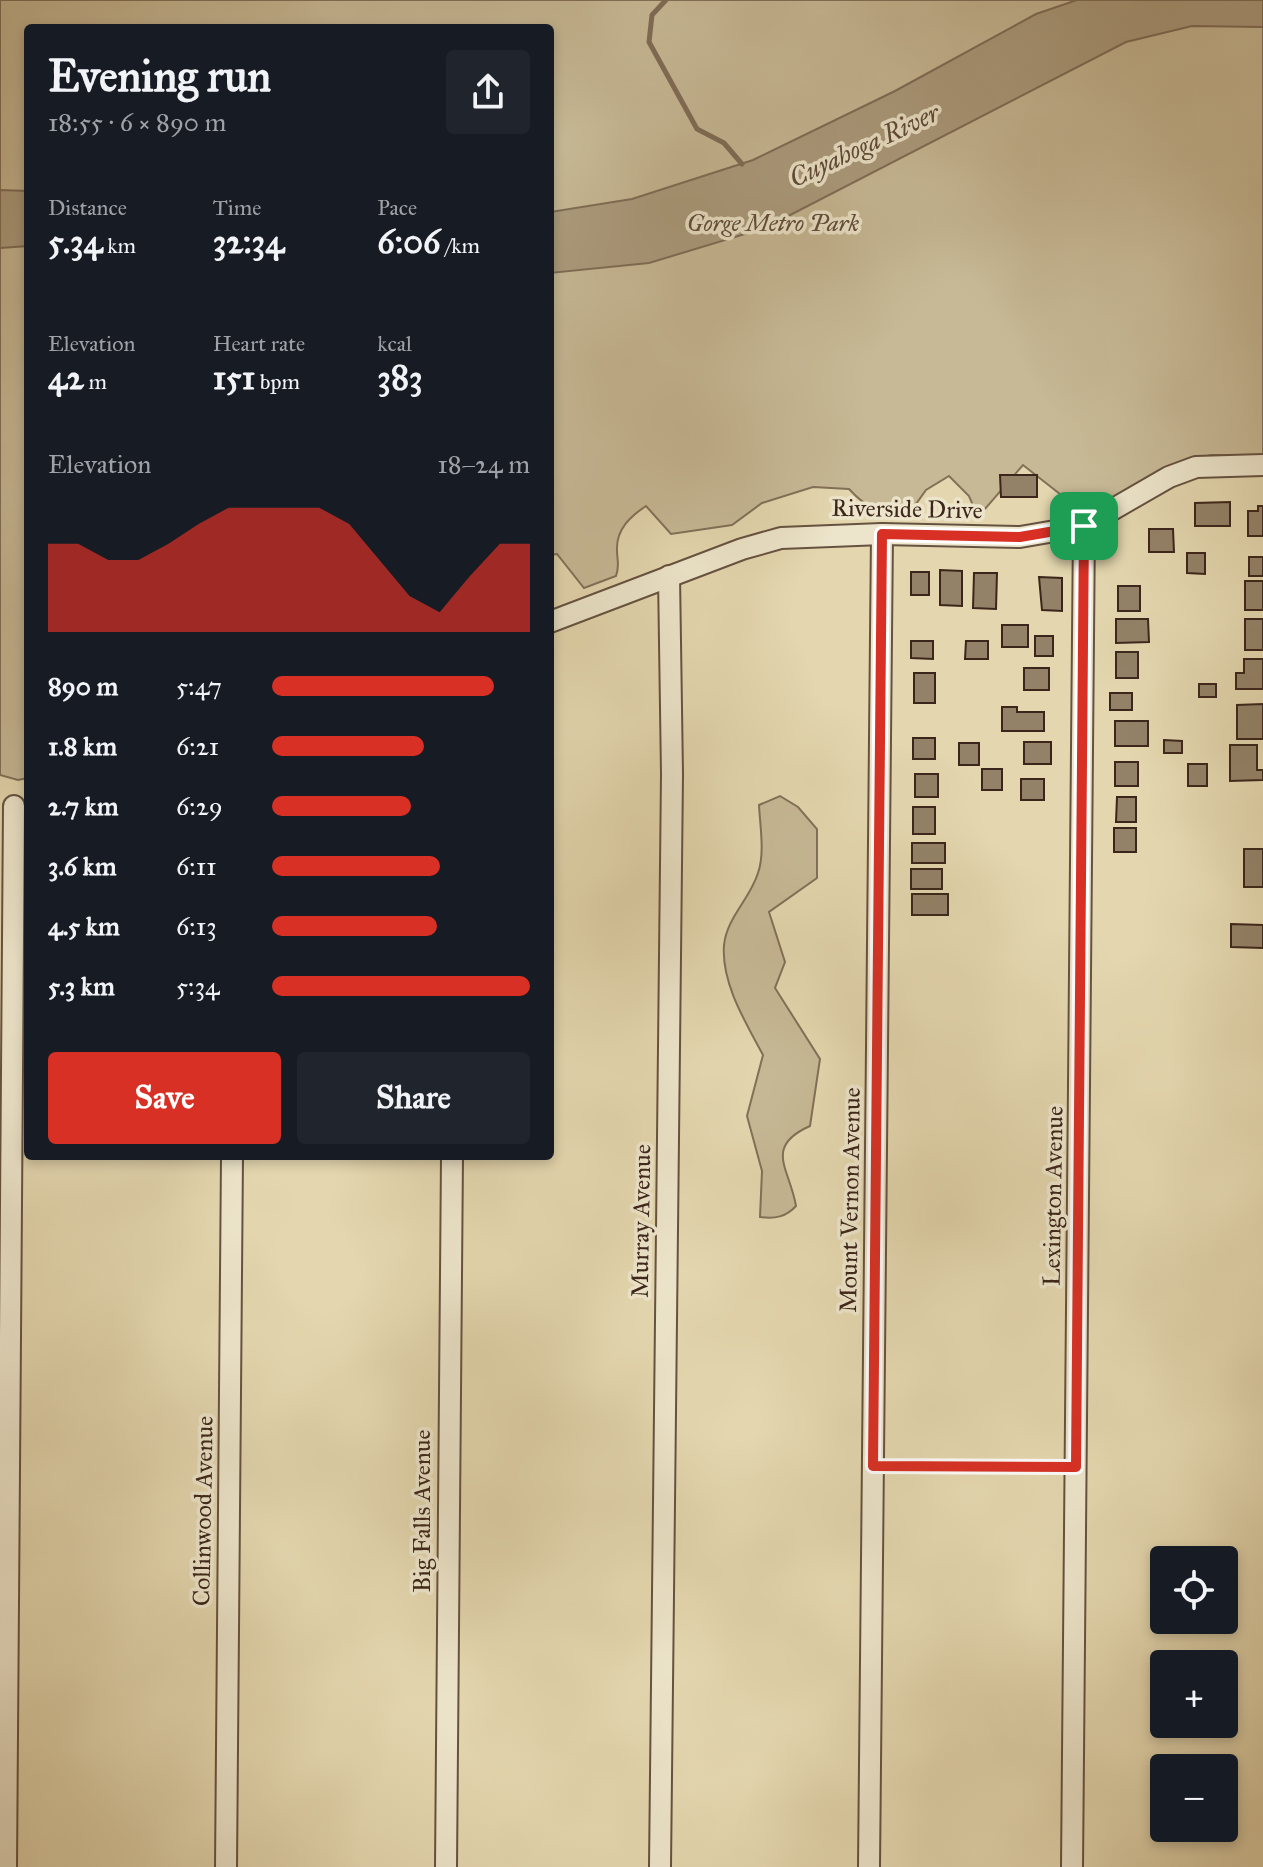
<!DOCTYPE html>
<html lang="en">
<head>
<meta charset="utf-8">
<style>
  body { margin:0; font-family:"IM FELL Great Primer",serif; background:#20242c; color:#f1f3f6; height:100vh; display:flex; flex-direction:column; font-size:30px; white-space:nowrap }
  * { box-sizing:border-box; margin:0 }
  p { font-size:26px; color:#9ea1a6 }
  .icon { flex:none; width:44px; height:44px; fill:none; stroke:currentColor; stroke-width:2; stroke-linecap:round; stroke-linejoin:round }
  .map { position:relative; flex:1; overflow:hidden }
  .details { position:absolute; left:24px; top:24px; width:530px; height:1136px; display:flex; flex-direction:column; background:#171b24; border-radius:8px; box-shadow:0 4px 12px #0003 }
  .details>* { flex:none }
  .fabs { position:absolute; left:1150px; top:1546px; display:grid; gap:16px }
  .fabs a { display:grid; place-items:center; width:88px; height:88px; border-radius:8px; background:#171b24; box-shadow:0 4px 12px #0003; font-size:40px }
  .pin { position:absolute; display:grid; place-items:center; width:68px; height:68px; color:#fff; margin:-34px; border-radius:16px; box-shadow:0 4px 12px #0006 }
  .round { display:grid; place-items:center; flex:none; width:84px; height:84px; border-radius:8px; background:#20242c }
  .summary { display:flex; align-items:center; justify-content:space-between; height:136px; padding:0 24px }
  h1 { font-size:44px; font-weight:700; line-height:60px }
  .figures { display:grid; grid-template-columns:repeat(3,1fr); gap:12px; height:136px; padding:8px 24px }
  .figures div { display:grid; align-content:center }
  .figures b { font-size:34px; font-weight:700 }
  .figures small { font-size:22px; font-weight:400 }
  .figures p { font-size:22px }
  .chart { height:224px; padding:16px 24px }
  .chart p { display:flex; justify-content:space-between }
  .chart svg { width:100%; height:144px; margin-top:8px; fill:#d93025; opacity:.7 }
  .cta { display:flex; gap:16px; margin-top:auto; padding:16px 24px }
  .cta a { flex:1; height:92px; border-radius:8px; background:#d93025; color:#fff; font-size:32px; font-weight:700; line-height:92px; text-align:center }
  .cta a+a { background:#20242c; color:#f1f3f6 }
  ul { padding:0 24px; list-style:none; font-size:26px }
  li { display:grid; grid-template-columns:128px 96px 1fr; align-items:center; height:60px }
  li i { height:20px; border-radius:10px; background:#d93025 }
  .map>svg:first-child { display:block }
</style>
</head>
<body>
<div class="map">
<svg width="1263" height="1867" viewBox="0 0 1263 1867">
  <rect width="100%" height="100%" fill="#e4d7af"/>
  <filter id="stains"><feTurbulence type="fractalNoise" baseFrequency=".0025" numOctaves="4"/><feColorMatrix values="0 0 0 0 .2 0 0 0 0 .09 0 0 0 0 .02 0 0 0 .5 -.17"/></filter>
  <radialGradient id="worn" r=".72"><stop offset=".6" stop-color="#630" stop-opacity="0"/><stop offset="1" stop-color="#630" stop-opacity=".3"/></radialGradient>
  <g fill="#c7b996" stroke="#827058" stroke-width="2">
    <path d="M0,0H1263V456L1211,455L1177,463L1101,507L1074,505L1023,465L978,517L969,496L949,476L926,490L911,511C880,511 871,513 849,489L813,487L762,503L732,525L671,534L646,506C631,516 616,529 617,550C617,561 620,565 616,576L584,588L557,554L550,555V28H28V778L18,780L0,775Z"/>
    <path d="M780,796L798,807L817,829V878L769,912L785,962L775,988L820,1059L810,1126C763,1147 790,1169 796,1206C786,1217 775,1219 760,1217L762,1171L747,1116L763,1055C746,1023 721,983 724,945C727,917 750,899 758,873C765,853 760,826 759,805Z"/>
  </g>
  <g fill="#ab9b7d" stroke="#7f6c56" stroke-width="2">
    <path d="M1077,0H1263V27L1192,26L1126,42L765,228L649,263L550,273V212L632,199L753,160L895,91L1036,14Z"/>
    <path d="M0,190L28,191V246L0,248Z"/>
  </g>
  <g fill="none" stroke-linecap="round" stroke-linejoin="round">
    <path stroke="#7f6c56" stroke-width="5" d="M666,0L652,15L649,42L697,129L724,143L742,164"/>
  </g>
  <g fill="#938268" stroke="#3c261b" stroke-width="2">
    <path d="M1000,475H1037V497H1001Z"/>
    <path d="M1230,502V526H1195V503Z"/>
    <path d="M1258,506H1263V536H1248V511H1258Z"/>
    <path d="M1149,529H1173L1174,552H1149Z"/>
    <path d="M1187,553H1205V574L1187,573Z"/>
    <rect x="1249" y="557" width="14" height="19"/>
    <path d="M940,570L962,571V606L940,605Z"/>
    <rect x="911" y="572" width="18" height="23"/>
    <path d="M974,573H997L996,609L973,608Z"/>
    <path d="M1039,577L1062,578V611L1042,610Z"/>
    <rect x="1245" y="581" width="18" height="29"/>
    <rect x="1118" y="586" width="22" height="25"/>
    <path d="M1116,619H1148L1149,642L1116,643Z"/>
    <rect x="1245" y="619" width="18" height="31"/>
    <rect x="1002" y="625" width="26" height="22"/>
    <rect x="1035" y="636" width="18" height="20"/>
    <path d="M911,641H933V659L911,658Z"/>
    <path d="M966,641H988V659H965Z"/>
    <rect x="1116" y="652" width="22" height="26"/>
    <path d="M1244,659H1263V689H1236V673H1244Z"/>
    <rect x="1024" y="668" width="25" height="22"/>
    <rect x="914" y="673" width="21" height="30"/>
    <rect x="1199" y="684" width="17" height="13"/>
    <rect x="1110" y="693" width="22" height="17"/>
    <path d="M1263,704V739H1237V705Z"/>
    <path d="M1002,707H1017V712H1044V731H1002Z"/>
    <rect x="1115" y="721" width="33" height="25"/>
    <rect x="913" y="738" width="22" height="21"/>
    <path d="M1164,740L1182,741V753H1164Z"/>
    <rect x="1024" y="742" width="27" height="22"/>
    <rect x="959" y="743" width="20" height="22"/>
    <path d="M1230,745H1257V770H1263V780L1230,781Z"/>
    <rect x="1115" y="762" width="23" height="24"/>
    <rect x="1188" y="764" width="19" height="22"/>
    <rect x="982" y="769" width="20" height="21"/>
    <rect x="915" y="774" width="23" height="23"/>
    <rect x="1021" y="779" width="23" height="21"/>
    <path d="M1117,797H1136V822H1116Z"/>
    <rect x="913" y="807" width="22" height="27"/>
    <rect x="1114" y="828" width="22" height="24"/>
    <rect x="912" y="843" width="33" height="20"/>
    <rect x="1244" y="849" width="19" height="38"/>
    <rect x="911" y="869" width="31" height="20"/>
    <rect x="912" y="894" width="36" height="21"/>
    <path d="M1231,924L1263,925V948L1231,947Z"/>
  </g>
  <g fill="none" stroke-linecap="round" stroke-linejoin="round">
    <g stroke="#665240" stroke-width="14">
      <path id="service" d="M873,1466L1076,1467"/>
    </g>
    <g stroke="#665240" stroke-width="24">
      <g id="minor">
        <path d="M550,622L742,549L781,538L882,534L1020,537L1084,526L1169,477L1196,467L1263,465"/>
        <path d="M6,1867L14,806"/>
        <path d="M226,1867L232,1156"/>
        <path d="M446,1867L452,1156"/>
        <path d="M660,1867L672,774L669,576"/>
        <path d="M869,1867L882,534"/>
        <path d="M1072,1867L1084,526"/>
      </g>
    </g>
    <use href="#service" stroke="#ede5cb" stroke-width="10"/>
    <use href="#minor" stroke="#ede5cb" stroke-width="20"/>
  </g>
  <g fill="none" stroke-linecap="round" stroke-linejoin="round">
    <g stroke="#fff" stroke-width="16">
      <path id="route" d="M1084,526L1076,1467L873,1466L882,534L1020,537Z"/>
    </g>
    <use href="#route" stroke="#d93025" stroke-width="10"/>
  </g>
  <g text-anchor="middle" stroke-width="7" stroke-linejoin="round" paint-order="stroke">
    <g font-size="24" font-style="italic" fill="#5f4b3a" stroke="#ede5cb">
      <text x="773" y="231">Gorge Metro Park</text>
    </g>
    <g font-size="24" fill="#3c261b" stroke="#ede5cb">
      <text transform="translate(907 509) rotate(1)" y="8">Riverside Drive</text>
      <text transform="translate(1053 1196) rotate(-89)" y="8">Lexington Avenue</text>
      <text transform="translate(850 1200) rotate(-89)" y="8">Mount Vernon Avenue</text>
      <text transform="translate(641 1221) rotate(-89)" y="8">Murray Avenue</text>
      <text transform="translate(203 1511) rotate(-89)" y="8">Collinwood Avenue</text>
      <text transform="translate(422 1511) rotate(-90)" y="8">Big Falls Avenue</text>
    </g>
    <g font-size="26" font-style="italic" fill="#5d4938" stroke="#ede5cb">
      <text transform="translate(864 145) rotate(-25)" y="9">Cuyahoga River</text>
    </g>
  </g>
  <rect width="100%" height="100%" filter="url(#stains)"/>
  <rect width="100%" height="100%" fill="url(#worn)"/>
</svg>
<div class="fabs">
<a><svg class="icon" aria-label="locate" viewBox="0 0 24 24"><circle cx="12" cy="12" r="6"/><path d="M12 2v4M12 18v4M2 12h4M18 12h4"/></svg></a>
<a>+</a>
<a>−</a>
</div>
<div class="pin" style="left:1084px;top:526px;background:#1e9e55"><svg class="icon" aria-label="arrive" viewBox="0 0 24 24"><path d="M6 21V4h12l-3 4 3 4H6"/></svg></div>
<section class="details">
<div class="summary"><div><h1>Evening run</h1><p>18:55 · 6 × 890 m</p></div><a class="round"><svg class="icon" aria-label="share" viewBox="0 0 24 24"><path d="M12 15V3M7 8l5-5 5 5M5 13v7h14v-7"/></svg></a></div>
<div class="figures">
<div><p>Distance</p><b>5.34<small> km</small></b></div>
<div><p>Time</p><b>32:34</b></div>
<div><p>Pace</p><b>6:06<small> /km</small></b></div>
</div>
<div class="figures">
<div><p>Elevation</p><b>42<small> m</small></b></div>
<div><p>Heart rate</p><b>151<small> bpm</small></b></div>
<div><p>kcal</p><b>383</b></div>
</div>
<div class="chart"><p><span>Elevation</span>18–24 m</p>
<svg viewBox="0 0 160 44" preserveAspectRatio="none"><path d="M0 44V17L10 17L20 22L30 22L40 17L50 11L60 6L70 6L80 6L90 6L100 11L110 22L120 33L130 38L140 27L150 17L160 17V44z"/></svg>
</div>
<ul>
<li><b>890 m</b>5:47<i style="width:86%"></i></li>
<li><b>1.8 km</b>6:21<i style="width:59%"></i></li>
<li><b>2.7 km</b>6:29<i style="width:54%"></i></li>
<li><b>3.6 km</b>6:11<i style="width:65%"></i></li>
<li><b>4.5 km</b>6:13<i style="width:64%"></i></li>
<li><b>5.3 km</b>5:34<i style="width:100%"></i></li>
</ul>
<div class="cta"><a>Save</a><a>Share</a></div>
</section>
</div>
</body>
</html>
